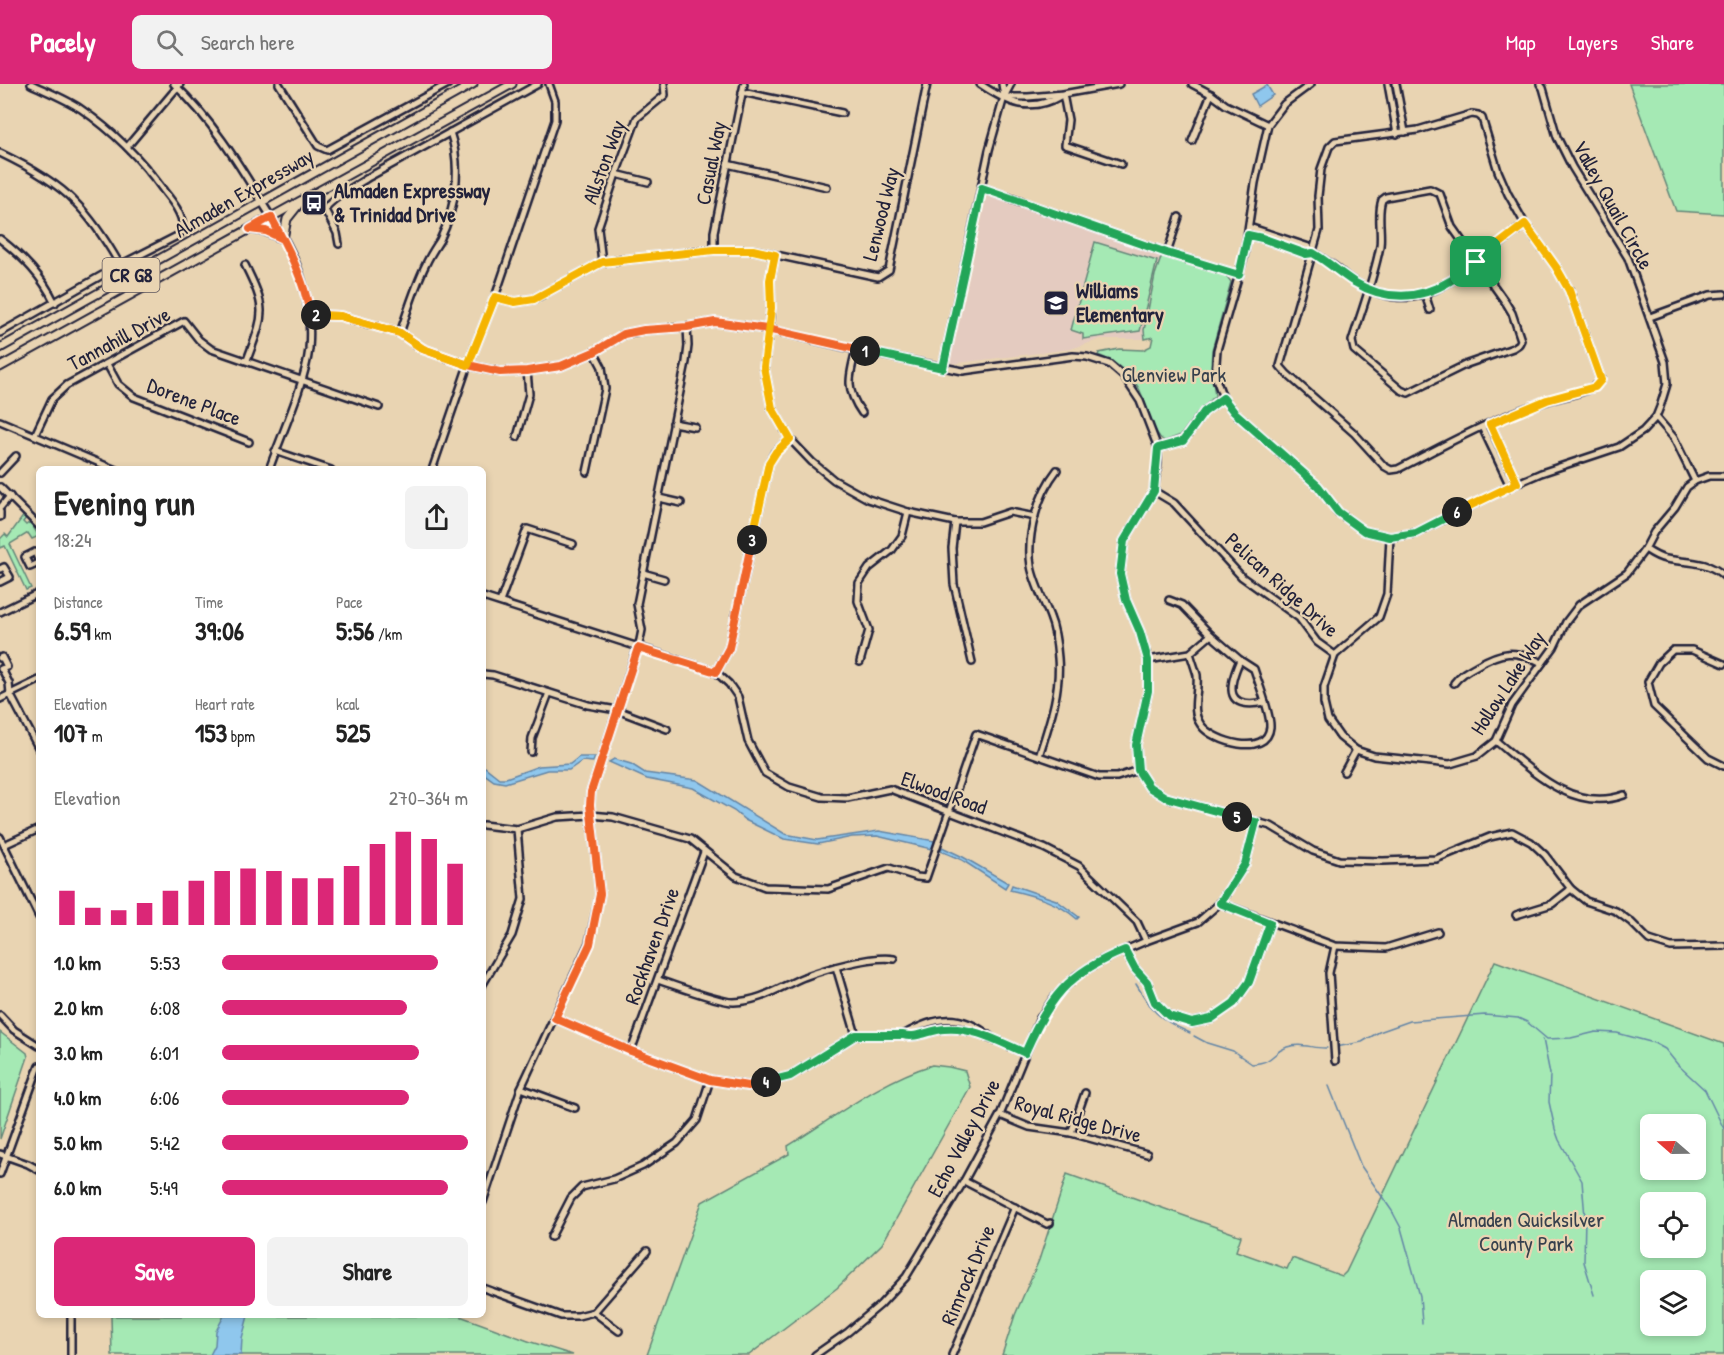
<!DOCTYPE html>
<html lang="en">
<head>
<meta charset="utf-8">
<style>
  body { margin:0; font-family:"Patrick Hand",sans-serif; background:#f2f2f2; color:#222; height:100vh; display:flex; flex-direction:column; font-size:22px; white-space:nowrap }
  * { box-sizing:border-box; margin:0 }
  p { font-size:20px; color:#767676 }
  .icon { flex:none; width:33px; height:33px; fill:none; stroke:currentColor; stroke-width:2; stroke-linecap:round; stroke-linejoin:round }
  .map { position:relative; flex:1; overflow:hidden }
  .details { position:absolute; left:36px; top:382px; width:450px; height:852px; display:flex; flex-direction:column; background:#fff; border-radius:9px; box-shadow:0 3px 9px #0003 }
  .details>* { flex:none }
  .needle { width:39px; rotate:290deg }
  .controls { position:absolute; left:1640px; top:1030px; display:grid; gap:12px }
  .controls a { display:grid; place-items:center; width:66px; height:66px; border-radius:9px; background:#fff; box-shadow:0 3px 9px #0003; font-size:30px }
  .pin { position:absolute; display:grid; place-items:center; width:51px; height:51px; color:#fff; margin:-26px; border-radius:12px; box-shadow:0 3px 9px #0006 }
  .km { position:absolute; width:30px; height:30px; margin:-15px; border-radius:50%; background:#222; color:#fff; font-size:16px; line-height:30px; text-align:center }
  .round { display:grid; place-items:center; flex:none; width:63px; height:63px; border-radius:9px; background:#f2f2f2 }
  .head { display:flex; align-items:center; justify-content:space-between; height:102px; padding:0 18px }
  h1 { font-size:33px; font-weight:700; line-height:45px }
  .stats { display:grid; grid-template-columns:repeat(3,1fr); gap:9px; height:102px; padding:6px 18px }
  .stats div { display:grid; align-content:center }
  .stats b { font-size:26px; font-weight:700 }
  .stats small { font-size:16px; font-weight:400 }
  .stats p { font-size:16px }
  .chart { height:168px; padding:12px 18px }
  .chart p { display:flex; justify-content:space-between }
  .chart svg { width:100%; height:108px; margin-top:6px; stroke:#db2777; stroke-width:6 }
  .action { display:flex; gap:12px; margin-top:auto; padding:12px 18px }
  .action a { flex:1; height:69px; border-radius:9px; background:#db2777; color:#fff; font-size:24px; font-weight:700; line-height:69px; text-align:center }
  .action a+a { background:#f2f2f2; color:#222 }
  ul { padding:0 18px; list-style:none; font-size:20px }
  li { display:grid; grid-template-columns:96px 72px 1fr; align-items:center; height:45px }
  li i { height:15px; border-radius:8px; background:#db2777 }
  header { display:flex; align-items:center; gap:36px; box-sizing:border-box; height:84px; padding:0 30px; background:#db2777; color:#fff }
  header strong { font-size:28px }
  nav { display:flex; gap:33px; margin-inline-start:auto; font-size:21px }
  .search { width:420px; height:54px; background:#f2f2f2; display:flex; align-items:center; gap:15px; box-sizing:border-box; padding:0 21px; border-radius:9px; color:#767676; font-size:22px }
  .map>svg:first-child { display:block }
</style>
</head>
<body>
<header>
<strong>Pacely</strong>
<div class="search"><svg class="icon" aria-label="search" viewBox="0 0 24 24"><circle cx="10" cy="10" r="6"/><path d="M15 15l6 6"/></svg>Search here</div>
<nav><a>Map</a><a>Layers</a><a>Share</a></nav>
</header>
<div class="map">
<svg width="1724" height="1271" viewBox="0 0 1724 1271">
  <rect width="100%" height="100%" fill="#e9d4b2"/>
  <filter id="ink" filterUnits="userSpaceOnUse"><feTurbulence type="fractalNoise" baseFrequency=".0167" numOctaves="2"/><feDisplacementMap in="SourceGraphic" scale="12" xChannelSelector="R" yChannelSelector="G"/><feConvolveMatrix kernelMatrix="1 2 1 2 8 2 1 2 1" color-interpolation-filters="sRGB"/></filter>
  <g filter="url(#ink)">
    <path fill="#e4cbc0" d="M987,111L1162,171L1155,191L1144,246L1145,255H1101L1071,265L950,280Z"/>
    <g fill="#a5e9b4" stroke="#648678" stroke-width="1.5" fill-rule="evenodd">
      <path d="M1629,0H1724V130L1676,127Z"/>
      <path d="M1095,158L1157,177L1140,247L1083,255V250L1071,246Z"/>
      <path d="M1162,171L1226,191L1231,198L1212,266L1211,284L1215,312L1197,329L1181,351L1165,357C1153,353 1146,316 1138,303C1129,288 1115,278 1098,271L1099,269L1119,265L1143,266L1151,262L1153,253L1145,255L1144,246L1155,191Z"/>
      <path d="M24,431L26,434L23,438L26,441L30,438L39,452L32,455L28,449L10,460L31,504L26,506L5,462L0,464V455L5,450L8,453Z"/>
      <path d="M1495,877L1724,960V1271H1002L1015,1231L1039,1176L1067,1090L1241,1152L1236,1167L1287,1185L1292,1174L1342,1192L1346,1188ZM1650,1041H1695V1086H1650ZM1650,1119H1695V1164H1650ZM1650,1197H1695V1242H1650Z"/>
      <path d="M0,948L27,969L28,973L0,1055Z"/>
      <path d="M932,981L949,983L965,987L970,1003L882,1160L837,1204L749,1271H647L702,1118L789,1070L788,1062C835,1033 880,997 932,981Z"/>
      <path d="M111,1232H460L531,1258L573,1271H112Z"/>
    </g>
    <g fill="#8fc7ed" stroke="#6385a6" stroke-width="1.5">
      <path d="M1267,1L1273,11L1257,22L1251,10Z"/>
      <path d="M579,673H595L593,678L582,677L569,686H547L505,699L494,697L483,689V683H485L499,694H506L539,682L570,680Z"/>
      <path d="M614,675L631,680L645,689L697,696L785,750L817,756L879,747L935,757L932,765L877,752L852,753L818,760L784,755L745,736L734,727L693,704L647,695L609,678Z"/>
      <path d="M942,763L963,773L1008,799L1005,804L962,776L941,767Z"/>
      <path d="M1012,801L1056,816L1079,833L1077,835C1058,818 1035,812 1010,806Z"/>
      <path d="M224,1232H248L242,1254L241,1271H210L215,1261L216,1247Z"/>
    </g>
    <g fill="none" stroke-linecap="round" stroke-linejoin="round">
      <g stroke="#6385a6" stroke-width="1.5">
        <path d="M1136,900C1154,930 1159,935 1190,949"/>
        <path d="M1194,952L1207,959L1233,967L1252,980C1275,978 1271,969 1287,963C1301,958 1313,965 1327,964"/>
        <path d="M1543,955L1550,990L1549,1018L1555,1045L1559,1056L1582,1097L1585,1133L1584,1178L1594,1211"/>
        <path d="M1336,963L1362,958L1379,948L1410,937L1485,931L1518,934L1527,938L1547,955L1571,954L1596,948L1617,949L1654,959L1665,965L1678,981L1705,1006L1724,1045"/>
        <path d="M1329,1002L1361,1082L1392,1127L1401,1144L1420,1212L1422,1239"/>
      </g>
      <g stroke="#22223b" stroke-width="10">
        <g id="minor">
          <path d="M174,0C211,35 237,77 263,120C278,144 295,170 302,197C309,220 311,241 309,265C305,300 281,351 269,386"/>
          <path d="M279,0L318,62L327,66L448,0"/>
          <path d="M980,0C1008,19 1030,30 1062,11"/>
          <path d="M1002,0L1004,13"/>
          <path d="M1192,0L1211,10L1226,21L1268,41"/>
          <path d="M1311,0L1284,20L1268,41L1255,99L1244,173L1217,266L1215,292L1223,314L1234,328L1318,402L1338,428L1364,447L1390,453L1416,449L1504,405L1541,389L1619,363L1643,347L1656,333L1660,323L1667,300L1665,278L1628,174L1572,83L1557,53L1543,4L1540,0"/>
          <path d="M1388,0L1397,50"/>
          <path d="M1396,0L1405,48"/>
          <path d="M742,8L842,29"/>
          <path d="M1063,10L1068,36L1065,61L1121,80"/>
          <path d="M1004,13H1028L1063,10L1119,0"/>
          <path d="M1472,30L1478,31L1482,34L1498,87L1508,110L1525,140L1556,183L1569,206L1601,296C1593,308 1563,312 1550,316C1497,332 1447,360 1398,385L1391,386L1384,382L1354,349L1287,290L1280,282L1319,146L1318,112L1321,85L1329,63L1335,57L1418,46Z"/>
          <path d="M1192,57L1211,10"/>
          <path d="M127,63L180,0"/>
          <path d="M0,69C25,81 55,97 74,117C92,135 107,158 120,181"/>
          <path d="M727,80L827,103"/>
          <path d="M616,90L648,98"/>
          <path d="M982,104L1167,169L1239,191"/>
          <path d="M1430,105L1440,110L1452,143L1506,219L1512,229L1521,256L1519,260L1513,264L1467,280L1408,309L1401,306L1354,266L1352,257C1362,226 1374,194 1380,162C1382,147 1377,130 1382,116L1386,113Z"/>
          <path d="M1249,143L1309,163C1316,173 1329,177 1338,185C1360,206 1397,221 1427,209C1459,197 1498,161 1525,140"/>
          <path d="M1248,151L1262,154L1306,170L1313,169"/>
          <path d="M0,155C23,173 42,192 55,219"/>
          <path d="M339,160L337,149L325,126C328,116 359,100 369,93L538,0"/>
          <path d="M714,166V148L744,0"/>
          <path d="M1167,169L1179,133"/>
          <path d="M775,171L770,196L771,224L764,283L772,324L790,355L812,378L834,396L868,415L908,428L955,438H980L1010,428L1035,433"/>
          <path d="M602,178L598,144L616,90L637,34L665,11L664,0"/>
          <path d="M245,181C268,227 264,230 247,276"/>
          <path d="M1425,210L1430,226"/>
          <path d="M495,213L515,218L534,215L602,178L714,166H753L878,193L889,186L927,0"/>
          <path d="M310,231L340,232L400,249L423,265L468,281L500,288L527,287L561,282L594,268L624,250L644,246L687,243L715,238L767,245L856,266L963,287L1073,272L1087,273L1109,280L1124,293L1140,317L1158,364V379L1154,407L1124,457L1120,490L1126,516L1140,548L1148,576V607L1136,661L1138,686L1149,703L1165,713L1271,742L1313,767L1339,776L1383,777L1436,775L1490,753L1512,748L1531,758L1545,771L1571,805L1586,817L1616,827L1631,838L1649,856L1671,863L1724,862"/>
          <path d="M1650,233L1710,211L1724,210"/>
          <path d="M0,249L120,181L179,151L183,143C182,129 172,117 164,107C141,75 113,47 81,25C66,15 48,8 31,0"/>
          <path d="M400,249C408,226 415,202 426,180C430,171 435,164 440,156C456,123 462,83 450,48"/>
          <path d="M856,266C849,293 845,305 862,329"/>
          <path d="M107,280L118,300L134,313L249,358"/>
          <path d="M943,284L989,66L1004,13L1011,0"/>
          <path d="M1656,333L1674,354L1695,397"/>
          <path d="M0,337L116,386"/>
          <path d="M673,339L695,343"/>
          <path d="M1490,340L1517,399"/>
          <path d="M1482,343L1510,402"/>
          <path d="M35,351L52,315L67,301L184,237L199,256L211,265L379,323"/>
          <path d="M517,353L529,310L527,287"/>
          <path d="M1158,364L1183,357L1204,328L1223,314"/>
          <path d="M275,367L331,386"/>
          <path d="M432,386L468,281L495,213L555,36V17L549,0"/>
          <path d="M587,388L605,305L602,283L594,268"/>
          <path d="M0,389L16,372"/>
          <path d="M0,403L39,442"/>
          <path d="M1154,407L1174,419L1242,493L1299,534L1317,558L1335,571"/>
          <path d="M659,414L681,419"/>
          <path d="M0,424L10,412"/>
          <path d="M0,428V433"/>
          <path d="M955,438L952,464L954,500L972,578"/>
          <path d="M1390,453L1387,510L1379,533L1335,571L1324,603V619L1328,636L1340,653L1356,666L1374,672L1450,680L1477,672L1496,657L1512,621L1554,563L1566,538L1579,521L1627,489L1645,465L1654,448L1675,423L1687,403L1695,397L1709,392H1724"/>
          <path d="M1645,465C1651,469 1659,474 1666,475C1687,479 1707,476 1724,492"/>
          <path d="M39,478L35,468L25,473L30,483L39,479"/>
          <path d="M0,485L4,483L10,493L0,498"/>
          <path d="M643,489L664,495"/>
          <path d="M483,513L716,588L729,600L738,613L748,657L765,689L789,703L822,713L847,714L890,705L1044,764L1079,782L1137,838L1146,857"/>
          <path d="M1169,516L1182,521L1211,551"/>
          <path d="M500,518L527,445L573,460"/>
          <path d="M0,528L39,509"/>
          <path d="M0,574L2,573L7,583L1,585"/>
          <path d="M1148,576L1190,569L1211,551L1240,576L1254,585C1258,598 1271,630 1270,643C1267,674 1213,658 1201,641C1190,626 1199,609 1197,591C1195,584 1192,576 1190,569"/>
          <path d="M1240,576C1227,605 1226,626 1265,618"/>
          <path d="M860,578L869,546L858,517L859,499L869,484L892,466L902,452L908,428"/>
          <path d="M1724,580L1692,566H1673L1659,579L1648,598L1654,622L1708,674L1724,682"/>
          <path d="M2,585L9,599L10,610L39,665"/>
          <path d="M716,588L729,564L769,379L775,368L790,355"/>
          <path d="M483,590L493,591L588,621L617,626L667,645"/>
          <path d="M1454,599C1460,591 1467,587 1476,582C1501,567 1515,565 1542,579"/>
          <path d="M0,615L39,596"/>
          <path d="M1496,657C1532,687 1573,729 1624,711"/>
          <path d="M531,668L532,654L549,609"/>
          <path d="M1039,672C1049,640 1061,608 1058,574C1057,561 1055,545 1050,533C1044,517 1034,499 1031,482C1026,451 1038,410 1057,386"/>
          <path d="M1344,688L1356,666"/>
          <path d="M483,741L517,745L557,733L591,731L613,733L690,755L736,792L765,803L828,805L889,784L917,793L926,794L976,650L1099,693H1117L1138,686"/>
          <path d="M0,753L39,833"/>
          <path d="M4,761L39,745"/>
          <path d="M1220,819L1335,862L1386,864L1438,848"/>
          <path d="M1516,831L1552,820L1571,805"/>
          <path d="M1125,866L1135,885L1147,898L1155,918L1169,932L1192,939L1211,935L1234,919L1249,898L1270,839"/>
          <path d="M836,883L856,951"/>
          <path d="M658,896C674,901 721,919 734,918C761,917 780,903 804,893C825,885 873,871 894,875"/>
          <path d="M483,900L512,851L523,815L517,745"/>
          <path d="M0,931L14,946L39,962"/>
          <path d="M555,934L631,967L710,996L749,1002L790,992L856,951H903C916,955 930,946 944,945C972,942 1000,958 1025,969"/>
          <path d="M903,951C936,932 961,928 992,954"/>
          <path d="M631,967L704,768"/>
          <path d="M1335,977L1329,889L1335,862"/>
          <path d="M521,1004L575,1024"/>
          <path d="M1000,1031L1029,1043L1071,1049L1147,1070"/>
          <path d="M1071,1049L1085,1009"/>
          <path d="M0,1070L28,1080L39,1086"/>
          <path d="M0,1090L39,982"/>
          <path d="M964,1097L1047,1140L1050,1139"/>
          <path d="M483,1118L521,1004L589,859L600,810L590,721L591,708L640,556L642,546L637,520L686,278L688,262L687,243"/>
          <path d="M551,1153L571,1114L582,1103L614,1095L643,1082L677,1059L697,1036L710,996"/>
          <path d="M483,1204L561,1232H578L594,1228L619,1247"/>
          <path d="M594,1228L647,1167"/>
          <path d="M71,1232V1271"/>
          <path d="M815,1271L848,1248L880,1221L906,1193L964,1097L1000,1031L1040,934L1053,915L1076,892L1102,876L1146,857L1198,838L1220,819L1245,780L1256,738"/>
          <path d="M952,1271L1015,1123"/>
        </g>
      </g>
      <g stroke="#22223b" stroke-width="11">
        <g id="major">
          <path d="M250,145L265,147L283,155L287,135L299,120"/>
          <path d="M0,264L473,0"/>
          <path d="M0,283L512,0"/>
        </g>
      </g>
      <use href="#minor" stroke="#e9d4b2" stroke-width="5"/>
      <use href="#major" stroke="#e9d4b2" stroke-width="7"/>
    </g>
  </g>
  <g fill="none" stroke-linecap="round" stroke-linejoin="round" filter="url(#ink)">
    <g stroke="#fff" stroke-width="12">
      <path id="split-1" d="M865,267L943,284L982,104L1167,169L1239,191L1248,151L1262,154L1306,170L1313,169C1328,178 1340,189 1354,198C1385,217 1420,216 1450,197C1459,192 1467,184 1476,178"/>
    </g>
    <g stroke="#fff" stroke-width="12">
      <path id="split-2" d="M316,231H310C304,195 288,165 271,133L250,145L266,147L283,155C296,180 306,204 310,231L340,232L400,249L423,265L468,281L500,288L527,287L561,282L594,268L624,250L644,246L687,243L715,238L767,245L865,267"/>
    </g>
    <g stroke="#fff" stroke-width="12">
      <path id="split-3" d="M316,231L340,232L400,249L423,265L468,281L495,213L515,218L534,215L602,178L714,166H753L775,171L770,196L771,224L764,283L772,324L790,355L776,368L769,379L752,456"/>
    </g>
    <g stroke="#fff" stroke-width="12">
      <path id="split-4" d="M752,456L729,564L716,588L638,564L591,708L590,721L600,810L590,860L555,934L631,967L710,996L748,1002L766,998"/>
    </g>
    <g stroke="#fff" stroke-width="12">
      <path id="split-5" d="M766,998L790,992L856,951H903C916,955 930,946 944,945C972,942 1000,958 1025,969C1049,914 1067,889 1125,866L1135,885L1147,898L1155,918L1169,932L1192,939L1211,935L1234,919L1249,898L1270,839L1220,819L1245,780L1256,738L1237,733"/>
    </g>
    <g stroke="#fff" stroke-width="12">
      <path id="split-6" d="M1237,733L1165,713L1149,703L1138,686L1136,661L1148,607V576L1140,548L1126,516L1120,490L1124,457L1154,407L1158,364L1183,357L1204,328L1223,314L1234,328L1318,402L1338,428L1364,447L1390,453L1416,449L1457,428"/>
    </g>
    <g stroke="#fff" stroke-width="12">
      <path id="split-7" d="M1457,428L1517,399L1490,340L1547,316L1595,303L1601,296L1569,206L1556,183L1525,140L1476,178"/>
    </g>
    <use href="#split-1" stroke="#22a559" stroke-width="8"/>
    <use href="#split-2" stroke="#f0652b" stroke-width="8"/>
    <use href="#split-3" stroke="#f5b400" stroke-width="8"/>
    <use href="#split-4" stroke="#f0652b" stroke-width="8"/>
    <use href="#split-5" stroke="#22a559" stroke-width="8"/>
    <use href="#split-6" stroke="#22a559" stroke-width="8"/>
    <use href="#split-7" stroke="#f5b400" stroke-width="8"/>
  </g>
  <defs>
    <g id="bus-square" transform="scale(1.35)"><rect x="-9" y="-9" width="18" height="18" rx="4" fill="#22223b" stroke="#e9d4b2"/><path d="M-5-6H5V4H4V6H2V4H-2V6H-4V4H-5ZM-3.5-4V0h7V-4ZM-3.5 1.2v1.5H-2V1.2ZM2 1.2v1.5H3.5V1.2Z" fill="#fff"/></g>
    <g id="school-square" transform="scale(1.35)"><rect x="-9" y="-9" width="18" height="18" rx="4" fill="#22223b" stroke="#e9d4b2"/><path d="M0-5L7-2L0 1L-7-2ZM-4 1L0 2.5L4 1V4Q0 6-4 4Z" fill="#fff"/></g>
  </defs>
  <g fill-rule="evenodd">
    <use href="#bus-square" x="314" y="119"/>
    <use href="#school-square" x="1056" y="219"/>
  </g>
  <g text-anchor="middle" stroke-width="4.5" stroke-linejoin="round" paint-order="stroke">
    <rect fill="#e9d4b2" stroke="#5e575f" stroke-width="1.5" x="102.5" y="174" width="57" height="34" rx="4.5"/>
    <g font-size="20" font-weight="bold" fill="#22223b">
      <text x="131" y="198">CR G8</text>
    </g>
    <g font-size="21" fill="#22223b" stroke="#e9d4b2">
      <text transform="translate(604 78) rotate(-70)" y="7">Allston Way</text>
      <text transform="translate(711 79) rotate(-79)" y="7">Casual Way</text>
      <text transform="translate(244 109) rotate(-30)" y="7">Almaden Expressway</text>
      <text transform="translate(1613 121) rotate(61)" y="7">Valley Quail Circle</text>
      <text transform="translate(881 130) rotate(-76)" y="7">Lenwood Way</text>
      <text transform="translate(119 255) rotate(-28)" y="7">Tannahill Drive</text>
      <text transform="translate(194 318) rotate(21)" y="7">Dorene Place</text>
      <text transform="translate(1282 501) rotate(42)" y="7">Pelican Ridge Drive</text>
      <text transform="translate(1508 599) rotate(-57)" y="7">Hollow Lake Way</text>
      <text transform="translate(944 709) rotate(20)" y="7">Elwood Road</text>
      <text transform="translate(652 862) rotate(-70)" y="7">Rockhaven Drive</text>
      <text transform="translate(1078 1035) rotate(15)" y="7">Royal Ridge Drive</text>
      <text transform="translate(964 1054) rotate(-62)" y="7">Echo Valley Drive</text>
      <text transform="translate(968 1191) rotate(-67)" y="7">Rimrock Drive</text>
    </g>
    <g font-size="21" font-weight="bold" fill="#22223b" stroke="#e9d4b2" text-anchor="start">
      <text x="334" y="114">Almaden Expressway<tspan x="334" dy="24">&amp; Trinidad Drive</tspan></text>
      <text x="1076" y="214">Williams<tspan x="1076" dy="24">Elementary</tspan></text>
    </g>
    <g font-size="21" fill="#36404d" stroke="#e9d4b2">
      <text x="1174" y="298">Glenview Park</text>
      <text x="1526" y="1143">Almaden Quicksilver<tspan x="1526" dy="24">County Park</tspan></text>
    </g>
  </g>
</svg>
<div class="controls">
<a><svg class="needle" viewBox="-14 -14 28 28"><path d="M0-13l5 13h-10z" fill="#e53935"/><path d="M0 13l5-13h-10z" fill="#767676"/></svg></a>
<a><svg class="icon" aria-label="locate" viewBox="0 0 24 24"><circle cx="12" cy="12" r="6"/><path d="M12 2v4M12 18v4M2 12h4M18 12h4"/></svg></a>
<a><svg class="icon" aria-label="layers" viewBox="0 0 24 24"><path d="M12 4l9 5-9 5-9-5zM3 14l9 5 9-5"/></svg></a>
</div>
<div class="pin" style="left:1476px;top:178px;background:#1e9e55"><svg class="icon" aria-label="arrive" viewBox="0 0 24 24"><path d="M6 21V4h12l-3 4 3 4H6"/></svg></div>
<b class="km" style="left:865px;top:267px">1</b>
<b class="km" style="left:316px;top:231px">2</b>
<b class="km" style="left:752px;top:456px">3</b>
<b class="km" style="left:766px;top:998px">4</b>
<b class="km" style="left:1237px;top:733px">5</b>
<b class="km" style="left:1457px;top:428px">6</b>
<section class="details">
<div class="head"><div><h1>Evening run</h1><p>18:24</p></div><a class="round"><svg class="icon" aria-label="share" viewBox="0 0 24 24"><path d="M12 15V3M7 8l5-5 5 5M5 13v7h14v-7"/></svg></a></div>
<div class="stats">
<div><p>Distance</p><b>6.59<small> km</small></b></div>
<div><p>Time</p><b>39:06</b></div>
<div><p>Pace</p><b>5:56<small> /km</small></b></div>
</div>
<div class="stats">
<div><p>Elevation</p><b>107<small> m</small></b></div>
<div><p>Heart rate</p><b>153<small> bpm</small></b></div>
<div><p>kcal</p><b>525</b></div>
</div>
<div class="chart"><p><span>Elevation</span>270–364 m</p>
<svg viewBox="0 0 160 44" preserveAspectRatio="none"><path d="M5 44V30M15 44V37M25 44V38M35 44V35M45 44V30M55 44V26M65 44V22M75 44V21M85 44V22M95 44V25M105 44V25M115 44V20M125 44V11M135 44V6M145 44V9M155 44V19"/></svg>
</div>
<ul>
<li><b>1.0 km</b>5:53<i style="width:88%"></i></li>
<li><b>2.0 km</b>6:08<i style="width:75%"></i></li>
<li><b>3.0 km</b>6:01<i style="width:80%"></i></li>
<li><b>4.0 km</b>6:06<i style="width:76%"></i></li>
<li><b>5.0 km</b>5:42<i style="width:100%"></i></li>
<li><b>6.0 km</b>5:49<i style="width:92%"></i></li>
</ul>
<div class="action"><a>Save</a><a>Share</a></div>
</section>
</div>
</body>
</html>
